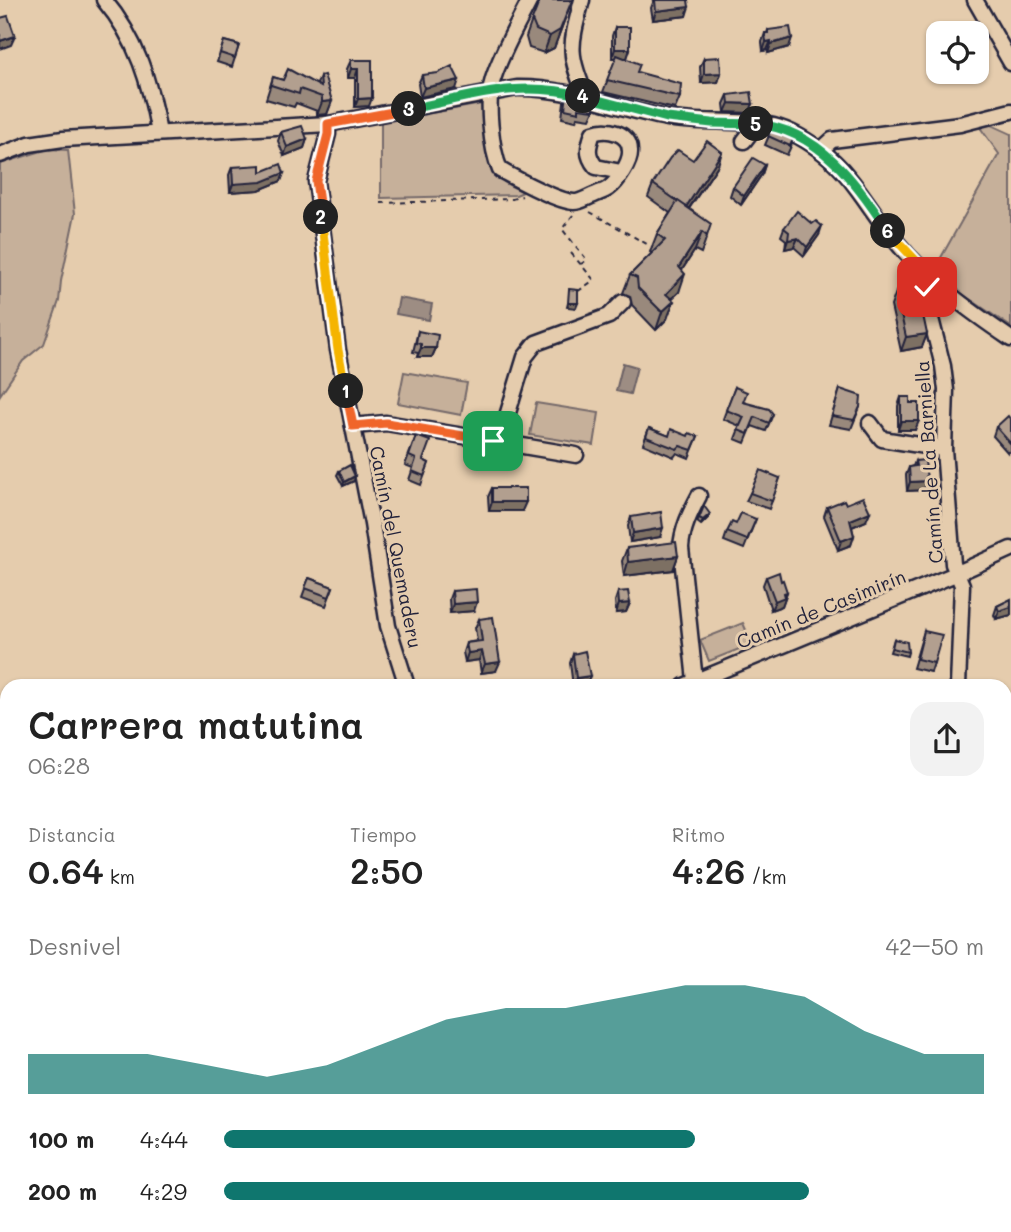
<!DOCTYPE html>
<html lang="es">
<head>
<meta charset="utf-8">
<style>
  body { margin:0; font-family:Mali,sans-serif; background:#f2f2f2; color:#222; height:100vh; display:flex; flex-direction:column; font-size:26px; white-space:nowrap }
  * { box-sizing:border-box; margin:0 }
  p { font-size:23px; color:#767676 }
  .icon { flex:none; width:38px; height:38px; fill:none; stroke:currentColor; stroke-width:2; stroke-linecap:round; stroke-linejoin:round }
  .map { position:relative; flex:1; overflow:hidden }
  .panel { position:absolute; left:0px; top:679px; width:1012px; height:553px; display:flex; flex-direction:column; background:#fff; border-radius:21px 21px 0 0; box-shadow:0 2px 5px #0004 }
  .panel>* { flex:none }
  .controls { position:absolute; left:926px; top:21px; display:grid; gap:14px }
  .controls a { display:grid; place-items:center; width:63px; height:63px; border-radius:14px; background:#fff; box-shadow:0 2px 5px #0004; font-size:35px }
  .pin { position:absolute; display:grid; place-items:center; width:60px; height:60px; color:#fff; margin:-30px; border-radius:14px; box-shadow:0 4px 10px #0006 }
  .km { position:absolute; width:35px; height:35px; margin:-18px; border-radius:50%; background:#222; color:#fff; font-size:19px; line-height:35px; text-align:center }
  .round { display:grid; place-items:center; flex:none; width:74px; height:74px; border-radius:21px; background:#f2f2f2 }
  .head { display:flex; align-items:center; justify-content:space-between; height:119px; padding:0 28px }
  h1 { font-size:38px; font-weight:600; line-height:52px }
  .figures { display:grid; grid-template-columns:repeat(3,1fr); gap:10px; height:119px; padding:7px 28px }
  .figures div { display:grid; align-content:center }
  .figures b { font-size:35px; font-weight:600 }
  .figures small { font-size:19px; font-weight:400 }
  .figures p { font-size:19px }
  .chart { height:196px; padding:14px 28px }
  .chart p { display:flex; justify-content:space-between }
  .chart svg { width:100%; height:126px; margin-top:7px; fill:#0f766e; opacity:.7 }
  ul { padding:0 28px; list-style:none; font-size:23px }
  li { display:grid; grid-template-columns:112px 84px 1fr; align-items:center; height:52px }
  li i { height:18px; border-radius:9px; background:#0f766e }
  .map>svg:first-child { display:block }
</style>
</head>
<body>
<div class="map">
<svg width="1011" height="1232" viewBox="0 0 1011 1232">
  <rect width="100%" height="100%" fill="#e5ccad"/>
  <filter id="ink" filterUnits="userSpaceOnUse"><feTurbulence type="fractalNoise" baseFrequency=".0143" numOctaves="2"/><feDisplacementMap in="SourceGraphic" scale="14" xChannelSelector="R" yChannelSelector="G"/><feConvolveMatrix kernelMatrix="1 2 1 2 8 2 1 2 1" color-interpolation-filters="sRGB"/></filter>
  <g filter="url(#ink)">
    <g fill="#c6b09a" stroke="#74696a" stroke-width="2">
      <path d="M482,104C485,129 483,163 503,181C508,186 517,188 523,192L516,195L381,198V122Z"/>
      <path d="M987,123L1011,134V327L958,291L934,270L999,154L979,126Z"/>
      <path d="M48,149L68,150L75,214L61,281L59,301L44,344L23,361L0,395V164Z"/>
      <path d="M404,372L467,383L461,415L398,403Z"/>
      <path d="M536,403L599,413L594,445L530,435Z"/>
      <path d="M743,623L752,644L709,661L700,640Z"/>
      <path d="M7,829V1023L0,1021V838Z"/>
      <path d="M1005,945L1011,949V1006L1005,1016Z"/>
      <path d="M1005,1061L1011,1062V1232H444L442,1225H1004Z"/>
      <path d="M152,1225H337L338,1232H157Z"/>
    </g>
    <g fill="#9d8d83" stroke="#6c6266" stroke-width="2">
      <path d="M399,298L432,304L429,320L396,314Z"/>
      <path d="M623,363L637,367L630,394L616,391Z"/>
      <path d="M204,1225H307L306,1232H210Z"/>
    </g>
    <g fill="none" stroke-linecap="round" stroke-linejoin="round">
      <g stroke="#6c6266" stroke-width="3.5">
        <path d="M804,1225L822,1232"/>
        <path d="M680,1232L692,1225"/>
      </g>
      <g stroke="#22223b" stroke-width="19">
        <g id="minor">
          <path d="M104,0C137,39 150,83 159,133"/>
          <path d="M530,0C517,26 502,51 493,79C486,101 491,149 500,170C517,179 556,201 574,202C581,202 588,197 594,195C598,193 605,191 609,188C617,182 631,162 630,151C630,132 607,128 593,133C588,147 586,155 596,167L621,172"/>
          <path d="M582,0C570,46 567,53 587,98"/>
          <path d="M975,0L1011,63"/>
          <path d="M328,124V134L316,181L338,350L372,524L388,626L407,686"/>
          <path d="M744,141L757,124"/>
          <path d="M821,150L832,140L960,124L1011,111"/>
          <path d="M0,155L29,144L63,139L328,124L517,88C569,87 617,109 667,118C701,124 736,119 768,125C787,128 805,139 820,150C853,174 869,209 894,239C927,280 968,310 1011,339"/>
          <path d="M933,279L927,287L925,295L943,366L946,390L944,449L953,564L962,585L958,686"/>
          <path d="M870,423L882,439L944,449"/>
          <path d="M353,426L386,423L576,455"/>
          <path d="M493,441L507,416L525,357L536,343L609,316L623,302"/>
          <path d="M695,681L681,548C682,529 690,513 699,496"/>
          <path d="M684,686L958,573L1011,549"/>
          <path d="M1004,926L1011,934"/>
          <path d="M430,1225L433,1232"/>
        </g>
      </g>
      <g stroke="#22223b" stroke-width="2" stroke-dasharray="5 5" stroke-linecap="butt">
        <path d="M381,203L512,199L522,196"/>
        <path d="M590,212L652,247"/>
        <path d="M573,215L562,229L587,260L581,264"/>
        <path d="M571,253L594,280L577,292"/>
        <path d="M0,873L7,864"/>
        <path d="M0,1212L7,1209"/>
        <path d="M867,1225L877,1232"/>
        <path d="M654,1232L665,1225"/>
      </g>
      <use href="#minor" stroke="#e5ccad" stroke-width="14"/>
    </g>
    <g fill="#99897b" stroke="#22223b" stroke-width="2">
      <path d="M572,0L554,48L544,53L529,48L526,37L532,20Z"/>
      <path d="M654,0H688L686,16L653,20L651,8Z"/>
      <path d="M615,27L630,49L627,58H623L637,72L680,97L675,109L603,92L616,58H612V36Z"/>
      <path d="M768,30L789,47L768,53L767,50L763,51L762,42L765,33H767Z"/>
      <path d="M224,41L239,45L232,67L217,62Z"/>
      <path d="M704,58L721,73L718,82L701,83L700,67Z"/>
      <path d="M351,60H372L369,106L355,107V78H348L347,69Z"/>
      <path d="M422,75L456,89L420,97L418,84Z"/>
      <path d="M320,76L332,101L327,114L317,115V111L296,103L294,107L266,99L273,77L283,80L317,84Z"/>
      <path d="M567,94L594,110L590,119L577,117L576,121L562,118L564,102Z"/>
      <path d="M728,95L753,104L749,113L725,112L724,104Z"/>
      <path d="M773,126L792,144L787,155L765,145Z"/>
      <path d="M281,132L307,139L304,148L284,156L278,141Z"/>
      <path d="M693,160L718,165L689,209L707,236L701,253L695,250L682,270L679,292L671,299L667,319L656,330L632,305L630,296L623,293L630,275L652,253L650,252L657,234L670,213L648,197L653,184Z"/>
      <path d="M765,165L762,174L741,205L730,196L733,187Z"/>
      <path d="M232,167L261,172L284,173L281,181L259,190L230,192L229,175Z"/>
      <path d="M784,228L819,235L804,256L794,247L785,249L786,240L781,236Z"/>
      <path d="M896,292L927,334L922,347L901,351L891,306Z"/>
      <path d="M418,331L436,348L432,357H417L418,353L413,352Z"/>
      <path d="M735,387L743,402L773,414L766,431L752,426L745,443L735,439L740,426L723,419Z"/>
      <path d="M840,389L860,407L851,429L829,425Z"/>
      <path d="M901,397L910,403L915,430H898V406Z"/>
      <path d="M1011,420V450L1008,453L993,436L996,427Z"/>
      <path d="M649,428L669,436H698L689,458L677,453L674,457L643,444Z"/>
      <path d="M416,436L423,460L429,463L421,485L409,480L413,468L405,465Z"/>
      <path d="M915,461L924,490L907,491L906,475L909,467L913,466Z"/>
      <path d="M339,471L354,481L343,486L337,475Z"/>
      <path d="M780,478L769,509L746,501L750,493Z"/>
      <path d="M492,488L522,511H489L488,497Z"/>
      <path d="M846,504L866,521L852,527L854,536L851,545L838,550L824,516L827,507Z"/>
      <path d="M704,506L708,518L701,525L697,522Z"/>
      <path d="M631,517L660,537L630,542L628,526Z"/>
      <path d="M756,519L744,549L724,541L727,532L736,524Z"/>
      <path d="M627,548L678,556L673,570L624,576L622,561Z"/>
      <path d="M766,577L781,581L787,592L782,606L771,610L763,585Z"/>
      <path d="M309,578L333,587L326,606L302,597Z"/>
      <path d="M452,591L474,611L450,613L449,599Z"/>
      <path d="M618,592L630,603L626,612L616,613L615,601Z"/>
      <path d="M1011,599V615L996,619L994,615L997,606Z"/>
      <path d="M479,619L496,671L481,673L479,660L465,662L463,652L466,643L477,641L475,628Z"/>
      <path d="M924,631L934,663L931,672L913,668Z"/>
      <path d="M894,639L908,652L907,656L890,652Z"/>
      <path d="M573,654L587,685L573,686L570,663Z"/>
      <path d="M1011,837V864L1004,861Z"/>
    </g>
    <g fill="#7d6f64" stroke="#22223b" stroke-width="2">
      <path d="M572,0L554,48L544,53L550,36Z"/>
      <path d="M689,7L686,16L653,20L656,11Z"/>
      <path d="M15,36L11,45L0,49V41Z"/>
      <path d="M792,38L789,47L768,53L771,44Z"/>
      <path d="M771,41L767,50L763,51L766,42Z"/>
      <path d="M615,49H630L627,58H612Z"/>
      <path d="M351,69H358L355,78H348Z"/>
      <path d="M721,73L718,82L701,83L704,74Z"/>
      <path d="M459,80L456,89L420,97L424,88Z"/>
      <path d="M372,98L369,106L355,107L358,99Z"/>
      <path d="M332,101L327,114L317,115L322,102Z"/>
      <path d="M729,103L753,104L749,113L725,112Z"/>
      <path d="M307,139L304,148L284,156L287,147Z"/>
      <path d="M722,152L718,165L681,220L685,208Z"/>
      <path d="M765,165L762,174L741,205L744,196Z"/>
      <path d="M284,173L281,181L259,190L230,192L233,184Z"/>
      <path d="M822,226L819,235L804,256L807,247Z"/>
      <path d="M702,232L695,250L672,285L679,267Z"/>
      <path d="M798,238L794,247L785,249L788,240Z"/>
      <path d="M685,274L679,292L659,311L666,294Z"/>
      <path d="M674,301L667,319L656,330L662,312Z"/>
      <path d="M568,303H578L576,308L567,307Z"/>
      <path d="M927,334L922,347L901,351L906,337Z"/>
      <path d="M421,348H436L432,357H417Z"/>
      <path d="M901,421H919L915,430H898Z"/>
      <path d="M355,476L354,481L343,486L344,482Z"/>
      <path d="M927,481L924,490L907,491L910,482Z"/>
      <path d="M492,502H526L522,511H489Z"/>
      <path d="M870,512L866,521L847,529L850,520Z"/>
      <path d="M710,514L708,518L701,525L703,520Z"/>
      <path d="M663,528L660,537L630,542L633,533Z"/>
      <path d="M854,536L851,545L838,550L841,541Z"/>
      <path d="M678,556L673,570L624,576L628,562Z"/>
      <path d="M787,592L782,606L771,610L775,601L784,593Z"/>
      <path d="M477,602L474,611L450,613L453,604Z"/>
      <path d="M630,603L626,612L616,613L619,604Z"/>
      <path d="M1011,607V615L996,619L999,611Z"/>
      <path d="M482,651L479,660L465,662L468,653Z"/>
      <path d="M500,662L496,671L481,673L485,664Z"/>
      <path d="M590,676L587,685L573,686L576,678Z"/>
    </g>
    <g fill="#b29f8f" stroke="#22223b" stroke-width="2">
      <path d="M540,0H572L560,30L550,36L536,30L532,20Z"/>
      <path d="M655,0H688L689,7L656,11Z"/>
      <path d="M8,16L15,36L0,41V18Z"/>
      <rect x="615" y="27" width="15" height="22"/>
      <path d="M790,27L792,38L771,44V41L766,42L765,33H768V30Z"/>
      <path d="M224,41L239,45L235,58L220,53Z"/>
      <path d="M617,55L640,64L637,72L681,84L680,97L607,80Z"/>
      <path d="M720,57L721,73L704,74V58Z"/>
      <path d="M351,60H372V98L358,99V69H351Z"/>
      <path d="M452,66L459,80L424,88L422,75L438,73Z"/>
      <path d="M288,69L321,87L320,76L324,75L332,101L322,102V97L300,89L299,94L271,85L273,77L283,80Z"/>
      <path d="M751,92L753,104L729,103L728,95Z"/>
      <path d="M567,94L594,100V110L579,108V112L565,109Z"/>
      <path d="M302,126L307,139L287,147L281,132Z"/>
      <path d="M773,126L795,135L790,146L768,136Z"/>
      <path d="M707,141L722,152L686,207L653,184L670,158L678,150L693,160Z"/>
      <path d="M753,158L765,165L744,196L733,187Z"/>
      <path d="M281,164L284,173L262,182L233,184L232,167L261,165V172Z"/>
      <path d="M678,201L711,224L707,236L702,232L679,267L685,274L666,294L674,301L662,312L638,288L637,278L630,275L665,240L657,234Z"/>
      <path d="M797,211L812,224L816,221L822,226L807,247L798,238L788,240L789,232L784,228Z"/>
      <path d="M917,287L927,334L906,337L896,292Z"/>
      <path d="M569,289L578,290V303H568Z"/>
      <path d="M418,331L438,335L436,348H421V344L416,343Z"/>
      <path d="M735,387L747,392L743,402L769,409L773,414L769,423L755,417L748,434L738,430L744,417L726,410Z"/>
      <path d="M840,389L861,396L860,407L854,420L832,416Z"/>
      <path d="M901,397H910V403H919V421H901Z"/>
      <path d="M1008,416L1011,420V444L996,427Z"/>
      <path d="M649,428L669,436L671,429L688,436L689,433L698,436L692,450L680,446L677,449L646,437Z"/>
      <path d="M416,436L430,441L423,460L429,463L424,476L412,471L416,459L409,456Z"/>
      <path d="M925,460L927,481L910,482L909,467L916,466L915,461Z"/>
      <path d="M350,465L355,476L344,482L339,471Z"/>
      <path d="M760,470L780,478L772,501L750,493Z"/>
      <rect x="492" y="488" width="34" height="14"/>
      <path d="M863,497L870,512L850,520L854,536L841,541L827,507L844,500L846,504Z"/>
      <path d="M704,506L710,514L703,520L699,518Z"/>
      <path d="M661,512L663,528L633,533L631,517Z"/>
      <path d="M741,513L756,519L747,540L727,532L732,522L736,524Z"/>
      <path d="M676,542L678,556L628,562L627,548Z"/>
      <path d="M779,572L781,581L783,580L787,592L784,593L785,597L775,601L766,577Z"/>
      <path d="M309,578L333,587L329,597L305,588Z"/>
      <path d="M476,589L477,602L453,604L452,591Z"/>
      <path d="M628,591L630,603L619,604L618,592Z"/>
      <path d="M1011,599V607L999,611L997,606Z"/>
      <path d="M493,617L500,662L485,664L482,651L468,653L466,643L482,641L479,619Z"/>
      <path d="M924,631L942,635L934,663L917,659Z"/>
      <path d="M894,639L907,642L908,652L892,648Z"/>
      <path d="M585,651L590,676L576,678L573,654Z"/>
      <path d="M1011,839V854L1008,852Z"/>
    </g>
  </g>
  <g fill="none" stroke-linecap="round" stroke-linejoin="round" filter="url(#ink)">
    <g stroke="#fff" stroke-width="14">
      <path id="split-1" d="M346,391L353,426L386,423L493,441"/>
    </g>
    <g stroke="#fff" stroke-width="14">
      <path id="split-2" d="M321,217L338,350L346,391"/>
    </g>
    <g stroke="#fff" stroke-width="14">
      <path id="split-3" d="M321,217L316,181L328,134V124L409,109"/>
    </g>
    <g stroke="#fff" stroke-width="14">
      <path id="split-4" d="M409,109C471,97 519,79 583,96"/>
    </g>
    <g stroke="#fff" stroke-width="14">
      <path id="split-5" d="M583,96L667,118L712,123L756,124"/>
    </g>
    <g stroke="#fff" stroke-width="14">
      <path id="split-6" d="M756,124C818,129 857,183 888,231"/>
    </g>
    <g stroke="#fff" stroke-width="14">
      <path id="split-7" d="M888,231L933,279L927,287"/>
    </g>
    <use href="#split-1" stroke="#f0652b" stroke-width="9"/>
    <use href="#split-2" stroke="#f5b400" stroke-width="9"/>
    <use href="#split-3" stroke="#f0652b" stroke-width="9"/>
    <use href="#split-4" stroke="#22a559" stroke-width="9"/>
    <use href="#split-5" stroke="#22a559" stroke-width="9"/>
    <use href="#split-6" stroke="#22a559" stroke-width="9"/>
    <use href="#split-7" stroke="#f5b400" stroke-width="9"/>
  </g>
  <g text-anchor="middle" stroke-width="6" stroke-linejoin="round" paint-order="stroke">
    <g font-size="19" fill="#22223b" stroke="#e5ccad">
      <text transform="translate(929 462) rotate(-94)" y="7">Camín de La Barniella</text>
      <text transform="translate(396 547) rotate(79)" y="7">Camín del Quemaderu</text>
      <text transform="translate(821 609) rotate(-22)" y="7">Camín de Casimirín</text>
    </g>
  </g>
</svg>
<div class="controls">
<a><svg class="icon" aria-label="locate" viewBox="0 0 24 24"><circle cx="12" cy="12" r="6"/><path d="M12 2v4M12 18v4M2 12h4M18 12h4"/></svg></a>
</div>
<div class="pin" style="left:493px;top:441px;background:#1e9e55"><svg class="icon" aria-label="arrive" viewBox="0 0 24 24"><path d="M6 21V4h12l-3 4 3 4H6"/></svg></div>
<div class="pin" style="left:927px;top:287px;background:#d93025"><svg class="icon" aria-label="check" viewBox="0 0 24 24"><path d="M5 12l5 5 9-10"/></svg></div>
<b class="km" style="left:346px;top:391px">1</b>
<b class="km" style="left:321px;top:217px">2</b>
<b class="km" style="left:409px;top:109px">3</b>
<b class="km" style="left:583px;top:96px">4</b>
<b class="km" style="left:756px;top:124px">5</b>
<b class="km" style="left:888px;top:231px">6</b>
<section class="panel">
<div class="head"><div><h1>Carrera matutina</h1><p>06:28</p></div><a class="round"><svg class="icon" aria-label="share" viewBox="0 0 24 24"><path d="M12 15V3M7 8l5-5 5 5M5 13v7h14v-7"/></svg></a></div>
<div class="figures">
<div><p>Distancia</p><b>0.64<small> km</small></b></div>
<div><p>Tiempo</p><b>2:50</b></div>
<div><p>Ritmo</p><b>4:26<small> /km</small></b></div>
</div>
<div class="chart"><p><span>Desnivel</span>42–50 m</p>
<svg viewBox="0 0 160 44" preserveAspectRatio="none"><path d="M0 44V30L10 30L20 30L30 34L40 38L50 34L60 26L70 18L80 14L90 14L100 10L110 6L120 6L130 10L140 22L150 30L160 30V44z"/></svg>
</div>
<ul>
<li><b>100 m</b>4:44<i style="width:62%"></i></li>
<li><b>200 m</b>4:29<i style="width:77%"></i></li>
</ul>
</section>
</div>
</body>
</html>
